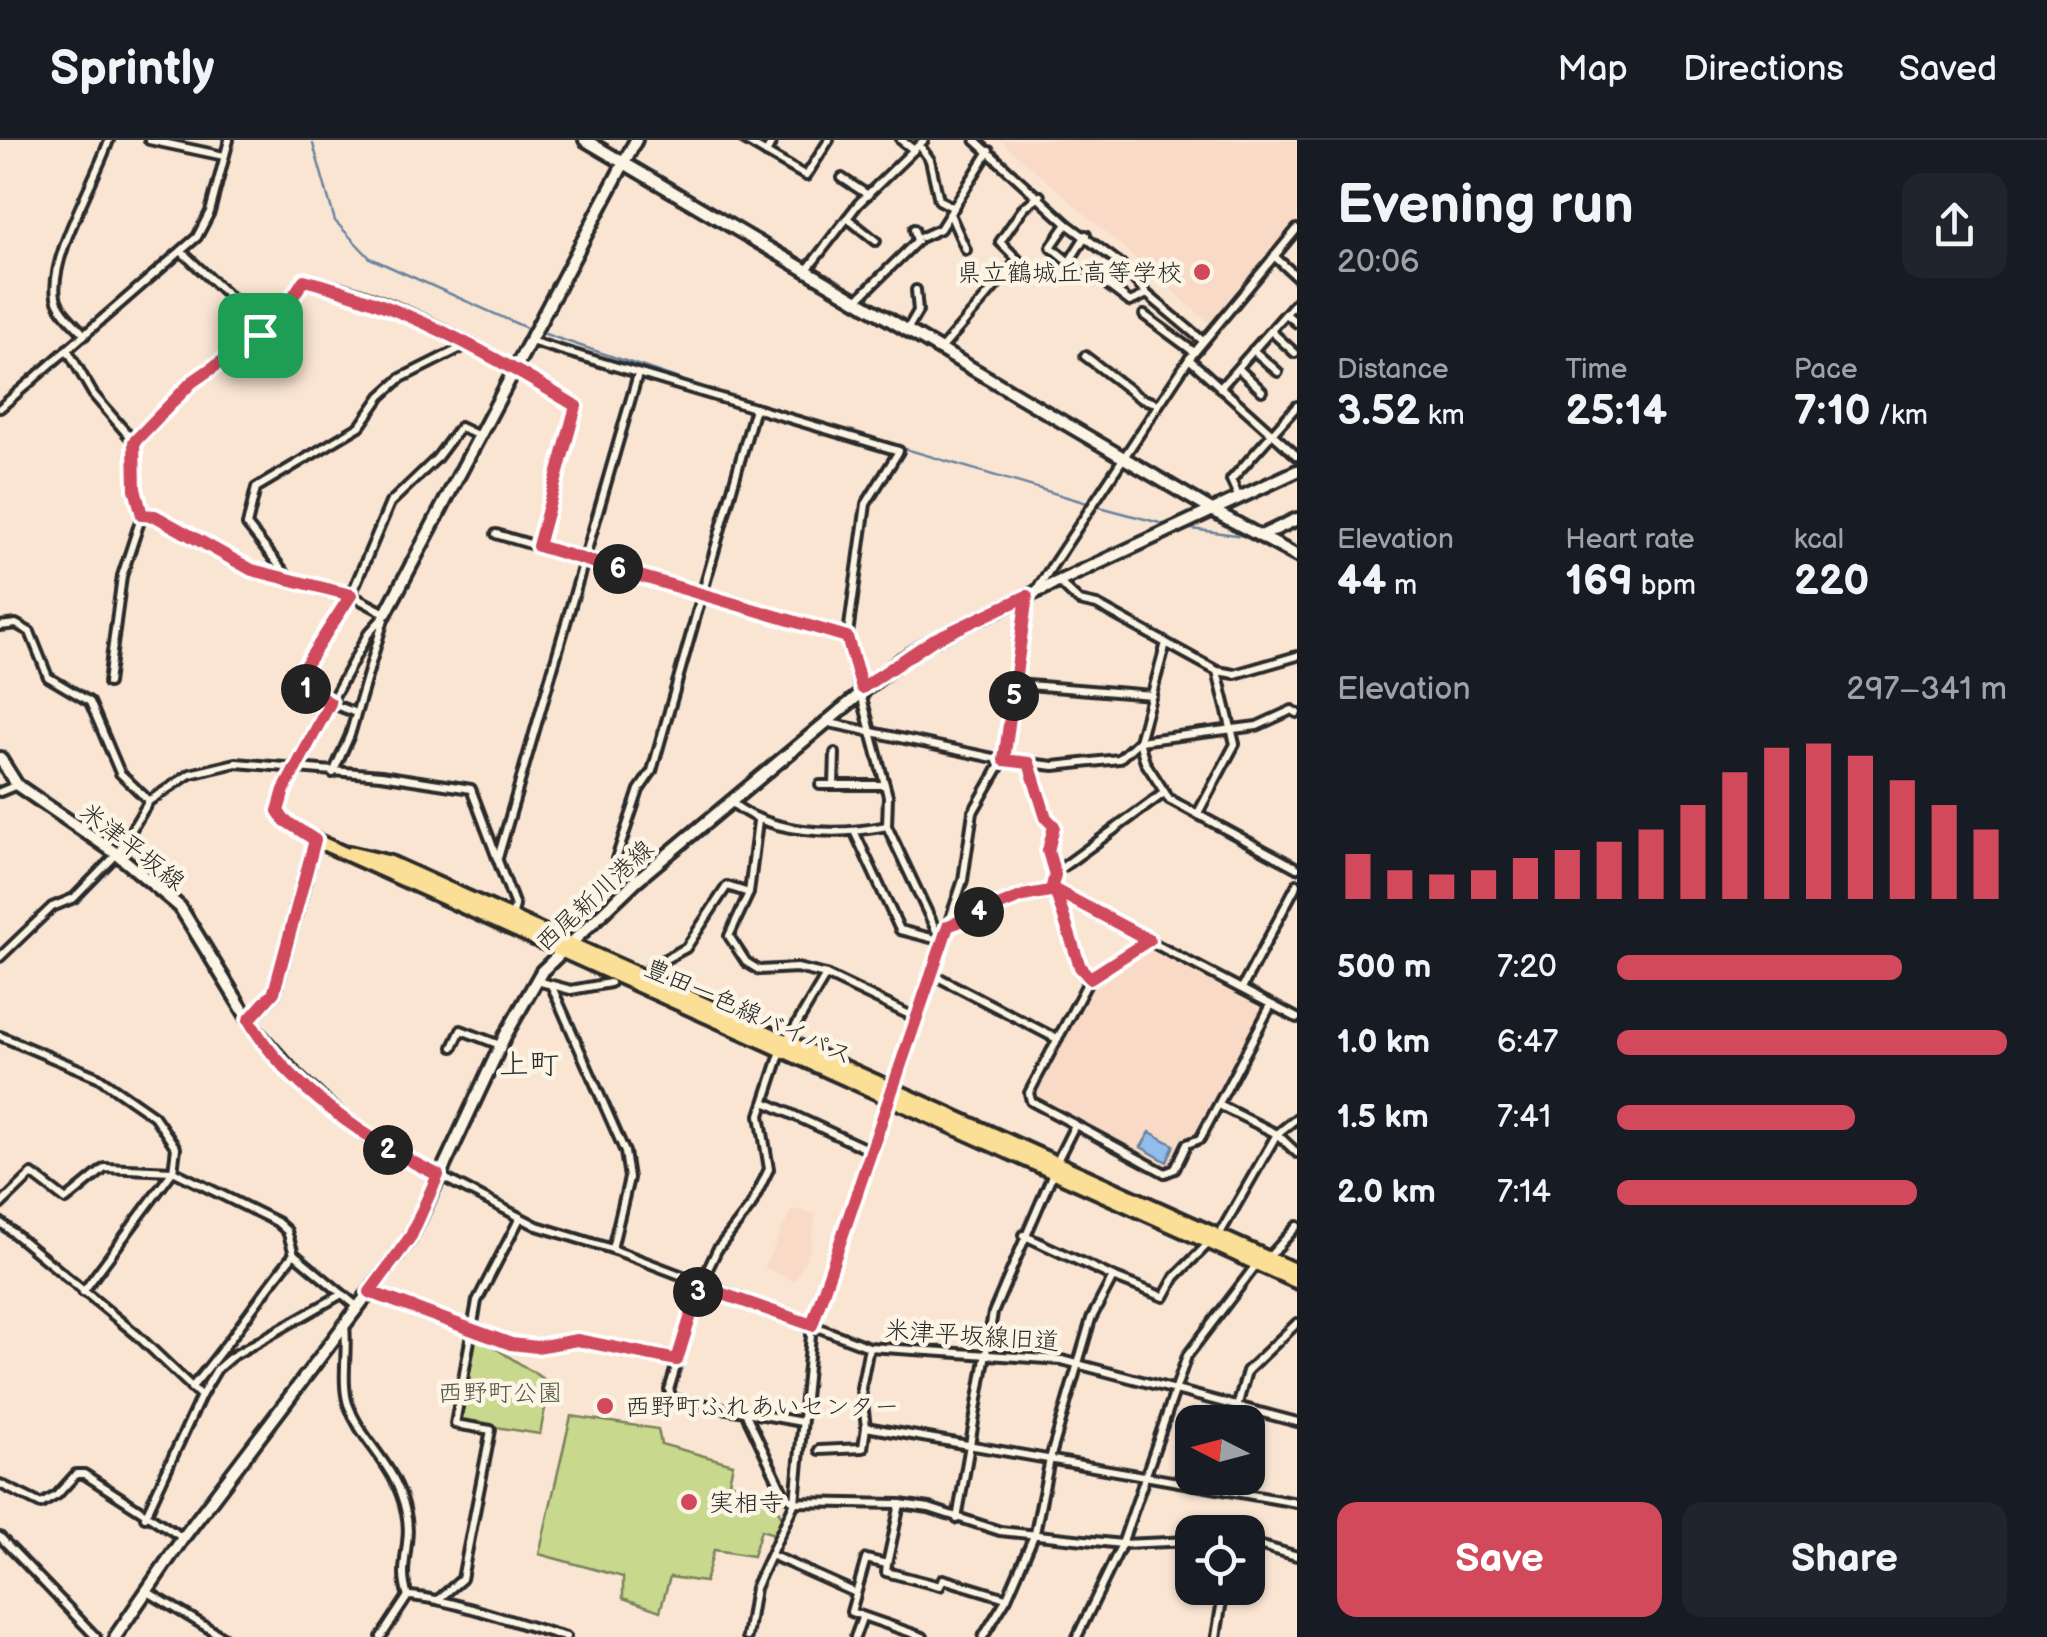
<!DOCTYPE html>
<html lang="en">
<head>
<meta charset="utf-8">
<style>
  body { margin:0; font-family:"Balsamiq Sans","Klee One",sans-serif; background:#20242c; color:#f1f3f6; height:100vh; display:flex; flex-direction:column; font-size:38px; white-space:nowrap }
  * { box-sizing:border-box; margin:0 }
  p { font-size:32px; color:#9ea1a6 }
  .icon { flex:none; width:55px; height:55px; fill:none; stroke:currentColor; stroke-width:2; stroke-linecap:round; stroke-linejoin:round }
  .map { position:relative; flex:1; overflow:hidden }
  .panel { display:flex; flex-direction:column; background:#171b24; width:750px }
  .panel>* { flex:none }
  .needle { width:65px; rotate:276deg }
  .buttons { position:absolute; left:1175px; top:1265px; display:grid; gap:20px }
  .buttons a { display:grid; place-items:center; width:90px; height:90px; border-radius:20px; background:#171b24; box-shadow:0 2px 8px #0004; font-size:50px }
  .pin { position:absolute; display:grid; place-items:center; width:85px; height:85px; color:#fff; margin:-42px; border-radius:20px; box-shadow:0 5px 15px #0006 }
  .km { position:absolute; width:50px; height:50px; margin:-25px; border-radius:50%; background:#222; color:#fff; font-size:28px; line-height:50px; text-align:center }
  .round { display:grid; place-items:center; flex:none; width:105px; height:105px; border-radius:20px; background:#20242c }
  .headline { display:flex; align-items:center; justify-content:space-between; height:170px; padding:0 40px }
  h1 { font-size:55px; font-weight:600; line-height:75px }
  .figures { display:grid; grid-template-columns:repeat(3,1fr); gap:15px; height:170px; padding:10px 40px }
  .figures div { display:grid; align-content:center }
  .figures b { font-size:42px; font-weight:600 }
  .figures small { font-size:28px; font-weight:400 }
  .figures p { font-size:28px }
  .chart { height:280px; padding:20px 40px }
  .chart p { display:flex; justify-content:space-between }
  .chart svg { width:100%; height:180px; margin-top:10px; stroke:#d1495b; stroke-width:6 }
  .action { display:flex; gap:20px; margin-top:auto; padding:20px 40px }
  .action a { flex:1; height:115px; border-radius:20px; background:#d1495b; color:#fff; font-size:40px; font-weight:600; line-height:115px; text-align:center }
  .action a+a { background:#20242c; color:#f1f3f6 }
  ul { padding:0 40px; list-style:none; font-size:32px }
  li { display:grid; grid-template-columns:160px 120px 1fr; align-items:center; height:75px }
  li i { height:25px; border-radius:12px; background:#d1495b }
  header { display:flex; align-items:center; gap:60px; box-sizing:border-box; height:140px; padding:0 50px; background:#171b24; border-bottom:2px solid #363941 }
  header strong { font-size:48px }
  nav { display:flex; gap:55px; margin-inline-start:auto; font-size:35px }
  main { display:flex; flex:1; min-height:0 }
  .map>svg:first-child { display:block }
</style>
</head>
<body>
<header>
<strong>Sprintly</strong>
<nav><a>Map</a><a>Directions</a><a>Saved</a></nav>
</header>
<main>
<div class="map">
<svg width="1297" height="1497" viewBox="0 0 1297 1497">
  <rect width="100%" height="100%" fill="#fae5d3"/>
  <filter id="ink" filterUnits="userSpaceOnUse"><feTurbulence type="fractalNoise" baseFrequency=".01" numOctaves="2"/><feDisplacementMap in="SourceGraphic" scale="20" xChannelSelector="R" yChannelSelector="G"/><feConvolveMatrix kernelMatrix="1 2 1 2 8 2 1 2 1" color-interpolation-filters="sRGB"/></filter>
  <g filter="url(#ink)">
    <g fill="#f9dac7">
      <path d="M1000,0H1297V81L1209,183Z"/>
      <path d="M1155,809L1264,870L1195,997L1185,1002L1166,1030L1034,959L1033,953L1095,842Z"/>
      <path d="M792,1069L816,1074L810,1111L794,1141L764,1127Z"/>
    </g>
    <g fill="#c8d88c" stroke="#7a825c" stroke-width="2.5">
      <path d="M475,1195L550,1243L540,1294L464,1282L458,1275Z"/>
      <path d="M571,1276L658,1289L661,1304L733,1324L729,1342L768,1355L783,1378L781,1396L761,1390L753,1416L714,1410L705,1442L670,1437L660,1471L623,1458V1437L539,1414Z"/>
    </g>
    <path fill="#91bdea" stroke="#68839e" stroke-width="2.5" d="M1150,992L1174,1005L1167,1022L1141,1007Z"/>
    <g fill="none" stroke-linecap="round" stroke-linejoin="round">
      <g stroke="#68839e" stroke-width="2.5">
        <path d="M313,4L335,81L370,118L531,190"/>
        <path d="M539,192L748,262L1087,363"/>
        <path d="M1100,367L1171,386"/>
        <path d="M1184,388L1251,397"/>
      </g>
      <g stroke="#2b2b2b" stroke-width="14">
        <g id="street">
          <path d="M149,0L224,16"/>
          <path d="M744,0L806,36L829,0"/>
          <path d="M901,0L914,10"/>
          <path d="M975,0L1067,84L1121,124L1147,154L1203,201"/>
          <path d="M920,6L930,20L939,60L954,68"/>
          <path d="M766,13L773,0"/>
          <path d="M842,38L868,55"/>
          <path d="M950,74L966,110"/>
          <path d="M847,78L876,101"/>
          <path d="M1067,84L1051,107L1069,122L1086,95"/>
          <path d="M922,97L940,89L989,11"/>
          <path d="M182,112L231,158L260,194"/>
          <path d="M1274,116L1297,137"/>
          <path d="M806,131L858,64L924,0"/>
          <path d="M1089,131L1130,162L1147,154"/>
          <path d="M857,160L917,101L914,89"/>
          <path d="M1286,174L1297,183"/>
          <path d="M1144,175L1194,212"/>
          <path d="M907,190L918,171L916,150"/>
          <path d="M1271,191L1295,213"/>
          <path d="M85,195C75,184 59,171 56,157C49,117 95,42 109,0"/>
          <path d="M530,201L899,311L866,364L847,501L888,656L887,686L940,799"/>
          <path d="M67,209L93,254L134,302L135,349L142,375H155L252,430L351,455L385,473"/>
          <path d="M941,209L1018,120L1000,102L1024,67L1040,56"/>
          <path d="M1253,210L1278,232"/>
          <path d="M1085,216L1140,258L1159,264"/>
          <path d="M1189,219L1297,316"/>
          <path d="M1238,228L1262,251"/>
          <path d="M1220,248L1297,161"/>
          <path d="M0,268L197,97L210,72L229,0"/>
          <path d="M134,302L192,241L275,185L301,141C380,144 507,224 576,265L538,406"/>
          <path d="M1239,358L1231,340L1297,266"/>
          <path d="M496,394L847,497"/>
          <path d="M283,438L285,433L247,385L256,348L360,286L381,256L401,238L469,204"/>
          <path d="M1059,442L1079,461L1097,465L1217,531L1235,534L1297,516"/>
          <path d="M1035,452L1189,219L1297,89"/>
          <path d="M0,486L16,484L30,492L48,537L90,562L120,633L149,661"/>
          <path d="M108,543L122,436L142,375"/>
          <path d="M1016,544L1152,555"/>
          <path d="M356,573L317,558L295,541L351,455L390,363L436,319L460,287L479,296"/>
          <path d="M825,582L1003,620L1054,626L1119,619L1139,601L1166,503"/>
          <path d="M1139,601L1145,622L1169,659L1297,728"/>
          <path d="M1139,601L1257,586L1292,570L1297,573"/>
          <path d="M1029,623L1046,678L1055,690L1049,711L1055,734"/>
          <path d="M333,633L350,595L384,479"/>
          <path d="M820,645H885"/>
          <path d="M834,645L835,613"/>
          <path d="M0,652L17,645"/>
          <path d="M1164,653L1056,732L1051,750L1297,878"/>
          <path d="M731,662C770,695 838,696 887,686"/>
          <path d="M1198,673L1235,604L1217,531"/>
          <path d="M758,681L749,753L729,796L746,822L759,830L797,828L826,835L916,878"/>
          <path d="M855,693L900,790L939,800"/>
          <path d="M315,700L284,681L279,671L283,650L368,494L386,474"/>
          <path d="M498,718L638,234"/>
          <path d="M637,740L616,719L639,650L652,631L755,268"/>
          <path d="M1055,751L1080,827L1090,838"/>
          <path d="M948,786L1023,755L1051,750"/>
          <path d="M1149,800L1090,838L1029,953L1031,961L1165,1033L1175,1029L1187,1004L1200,999L1271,865"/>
          <path d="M0,817L52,767L74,758L117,714L149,661L190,634L236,623L381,635L471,649L515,766L512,776"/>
          <path d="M930,833L1057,899"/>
          <path d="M644,836L652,826L686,808L727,746L749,753"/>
          <path d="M537,841L571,850L610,843"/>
          <path d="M552,847L625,1012L629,1038L612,1109"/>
          <path d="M1242,848L1297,744"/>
          <path d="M250,881L300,937L367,998L537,1086L612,1109L869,1207L1062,1220L1297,1282"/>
          <path d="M0,896L98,937L154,976L176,1008L173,1031L83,1152"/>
          <path d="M788,899L826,835"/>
          <path d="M453,907L461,890L500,905"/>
          <path d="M781,911L760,975L769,1029L751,1066L717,1110L700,1146L669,1250L673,1259L745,1272L784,1354L795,1362L900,1364L929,1368L1000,1391L1122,1404L1192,1401"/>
          <path d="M893,948L963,740L973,672L1003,620L1027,458"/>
          <path d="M765,962L871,1011"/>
          <path d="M1219,965L1277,994L1297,1013"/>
          <path d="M1057,1021L1075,985"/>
          <path d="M0,1065L32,1034L66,1060L105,1028L173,1031L277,1082L287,1091L294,1114L359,1168"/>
          <path d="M0,1082L136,1194L201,1256L145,1377"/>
          <path d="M1023,1095L1113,1137"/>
          <path d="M1219,1095L1277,994L1297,978"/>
          <path d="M1268,1118L1297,1086"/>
          <path d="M370,1152L511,1204L537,1207L577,1200L676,1219"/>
          <path d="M345,1186C348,1210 341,1242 348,1264C362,1304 396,1323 406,1373C413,1403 397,1427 408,1456"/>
          <path d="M191,1248C229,1205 258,1158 294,1114"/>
          <path d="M201,1256L217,1229L231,1217L342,1154"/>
          <path d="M1237,1267L1247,1231L1297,1183"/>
          <path d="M746,1272L802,1282"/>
          <path d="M866,1287L1297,1363"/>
          <path d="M819,1310L863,1308L866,1287L861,1248L869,1207"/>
          <path d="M0,1344L41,1364L57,1355L76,1334H84L183,1398"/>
          <path d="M900,1364L887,1424L866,1419L851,1472L923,1497"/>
          <path d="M957,1379L993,1173L1053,1033"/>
          <path d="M0,1397L96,1497"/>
          <path d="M1248,1402L1297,1416"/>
          <path d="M771,1415L856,1453"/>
          <path d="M887,1424L886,1432L940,1446L943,1439L1006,1458"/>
          <path d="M148,1452L223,1497"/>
          <path d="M408,1456C449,1458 521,1485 566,1497"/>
          <path d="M440,1458L462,1439L491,1290L455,1284L477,1161L520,1078"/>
          <path d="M381,1497L408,1456"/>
          <path d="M747,1497L755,1448L795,1362L812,1185L889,959"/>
          <path d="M855,1497L862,1478"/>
          <path d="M983,1497L1007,1458L1035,1393L1050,1319L1091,1179L1113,1137L1164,1157L1175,1137L1208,1104"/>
          <path d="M1077,1497L1122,1404L1187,1216L1256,1125"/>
          <path d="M1216,1497L1224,1448"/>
        </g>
      </g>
      <g stroke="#2b2b2b" stroke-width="18">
        <g id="secondary">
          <path d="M585,0L1212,370L1297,416"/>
          <path d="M1261,396L1297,379"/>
          <path d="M386,473L636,0"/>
          <path d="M0,618L17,645L117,714L180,767L249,880L274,853L315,700"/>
          <path d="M115,1497L183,1398L411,1097L505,896L542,831L637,740L901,520L933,500L1297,331"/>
        </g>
      </g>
      <g stroke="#2b2b2b" stroke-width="19">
        <g id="primary">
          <path d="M315,700L1297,1142"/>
          <path d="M351,713L389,722L1297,1131"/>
        </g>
      </g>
      <use href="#street" stroke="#fcf5e5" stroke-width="6"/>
      <use href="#secondary" stroke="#fcf5e5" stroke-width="10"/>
      <use href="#primary" stroke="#fbdf96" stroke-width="11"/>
    </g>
  </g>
  <g fill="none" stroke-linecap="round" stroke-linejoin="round" filter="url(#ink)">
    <g stroke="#fff" stroke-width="20">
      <path id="route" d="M260,195L192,242L134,302L135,349L142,375L155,376L252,430L351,455L295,541L330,563L284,650L278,671L284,680L315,700L274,852L249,880C288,948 369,1001 438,1035L411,1096L370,1152L511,1204L537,1207L577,1200L677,1220L700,1146L812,1185L948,786L1023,756L1055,750L1149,800L1090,838L1080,827L1055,750H1051L1055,735L1048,711L1054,686L1046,678L1029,623L1004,620L1027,456L933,500L862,548L847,497L538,406L576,266C489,213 403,165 304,140L274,185L260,195"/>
    </g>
    <use href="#route" stroke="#d1495b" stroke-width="12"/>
  </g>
  <g fill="#d1495b" stroke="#fcf5e5" stroke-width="4">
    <circle cx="1202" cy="132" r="10"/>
    <circle cx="605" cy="1266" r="10"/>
    <circle cx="689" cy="1362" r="10"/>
  </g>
  <g text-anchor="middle" stroke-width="9" stroke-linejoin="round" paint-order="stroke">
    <g font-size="25" fill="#2b2b2b" stroke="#fcf5e5" text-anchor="start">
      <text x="1182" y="141" text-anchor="end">県立鶴城丘高等学校</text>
      <text x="625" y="1275">西野町ふれあいセンター</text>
      <text x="709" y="1371">実相寺</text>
    </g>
    <g font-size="25" fill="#2b2b2b" stroke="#fcf5e5">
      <text transform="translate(133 706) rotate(38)" y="9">米津平坂線</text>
      <text transform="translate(594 755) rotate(-43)" y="9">西尾新川港線</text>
      <text transform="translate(749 871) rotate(24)" y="9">豊田一色線バイパス</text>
      <text transform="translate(972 1195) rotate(4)" y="9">米津平坂線旧道</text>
    </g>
    <g font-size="25" fill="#525643" stroke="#fcf5e5">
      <text x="500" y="1261">西野町公園</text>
    </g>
    <g font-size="30" fill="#2b2b2b" stroke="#fcf5e5">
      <text x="529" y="934">上町</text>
    </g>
  </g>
</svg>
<div class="buttons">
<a><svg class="needle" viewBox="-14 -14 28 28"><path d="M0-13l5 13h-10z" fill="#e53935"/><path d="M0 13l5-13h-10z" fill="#9ea1a6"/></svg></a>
<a><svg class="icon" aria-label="locate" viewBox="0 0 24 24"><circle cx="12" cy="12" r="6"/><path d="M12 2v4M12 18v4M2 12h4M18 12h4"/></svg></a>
</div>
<div class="pin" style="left:260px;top:195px;background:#1e9e55"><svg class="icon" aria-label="arrive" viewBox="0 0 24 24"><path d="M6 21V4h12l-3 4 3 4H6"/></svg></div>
<b class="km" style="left:306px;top:549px">1</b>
<b class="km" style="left:388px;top:1010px">2</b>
<b class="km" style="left:698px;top:1152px">3</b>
<b class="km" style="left:979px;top:772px">4</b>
<b class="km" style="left:1014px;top:556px">5</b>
<b class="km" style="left:618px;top:429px">6</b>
</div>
<section class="panel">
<div class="headline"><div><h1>Evening run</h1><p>20:06</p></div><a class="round"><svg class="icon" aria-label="share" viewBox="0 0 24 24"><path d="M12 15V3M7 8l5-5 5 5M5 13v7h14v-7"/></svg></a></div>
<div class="figures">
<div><p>Distance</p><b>3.52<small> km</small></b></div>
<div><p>Time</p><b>25:14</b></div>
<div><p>Pace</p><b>7:10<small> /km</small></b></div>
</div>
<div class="figures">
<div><p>Elevation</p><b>44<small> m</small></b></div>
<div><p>Heart rate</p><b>169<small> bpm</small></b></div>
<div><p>kcal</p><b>220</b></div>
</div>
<div class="chart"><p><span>Elevation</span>297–341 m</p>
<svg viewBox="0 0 160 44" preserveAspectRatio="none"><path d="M5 44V33M15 44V37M25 44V38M35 44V37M45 44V34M55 44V32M65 44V30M75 44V27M85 44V21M95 44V13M105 44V7M115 44V6M125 44V9M135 44V15M145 44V21M155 44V27"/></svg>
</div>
<ul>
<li><b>500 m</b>7:20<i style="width:73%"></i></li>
<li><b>1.0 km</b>6:47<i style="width:100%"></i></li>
<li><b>1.5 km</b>7:41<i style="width:61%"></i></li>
<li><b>2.0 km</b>7:14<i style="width:77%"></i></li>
</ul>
<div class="action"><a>Save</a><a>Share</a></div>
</section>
</main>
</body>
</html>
